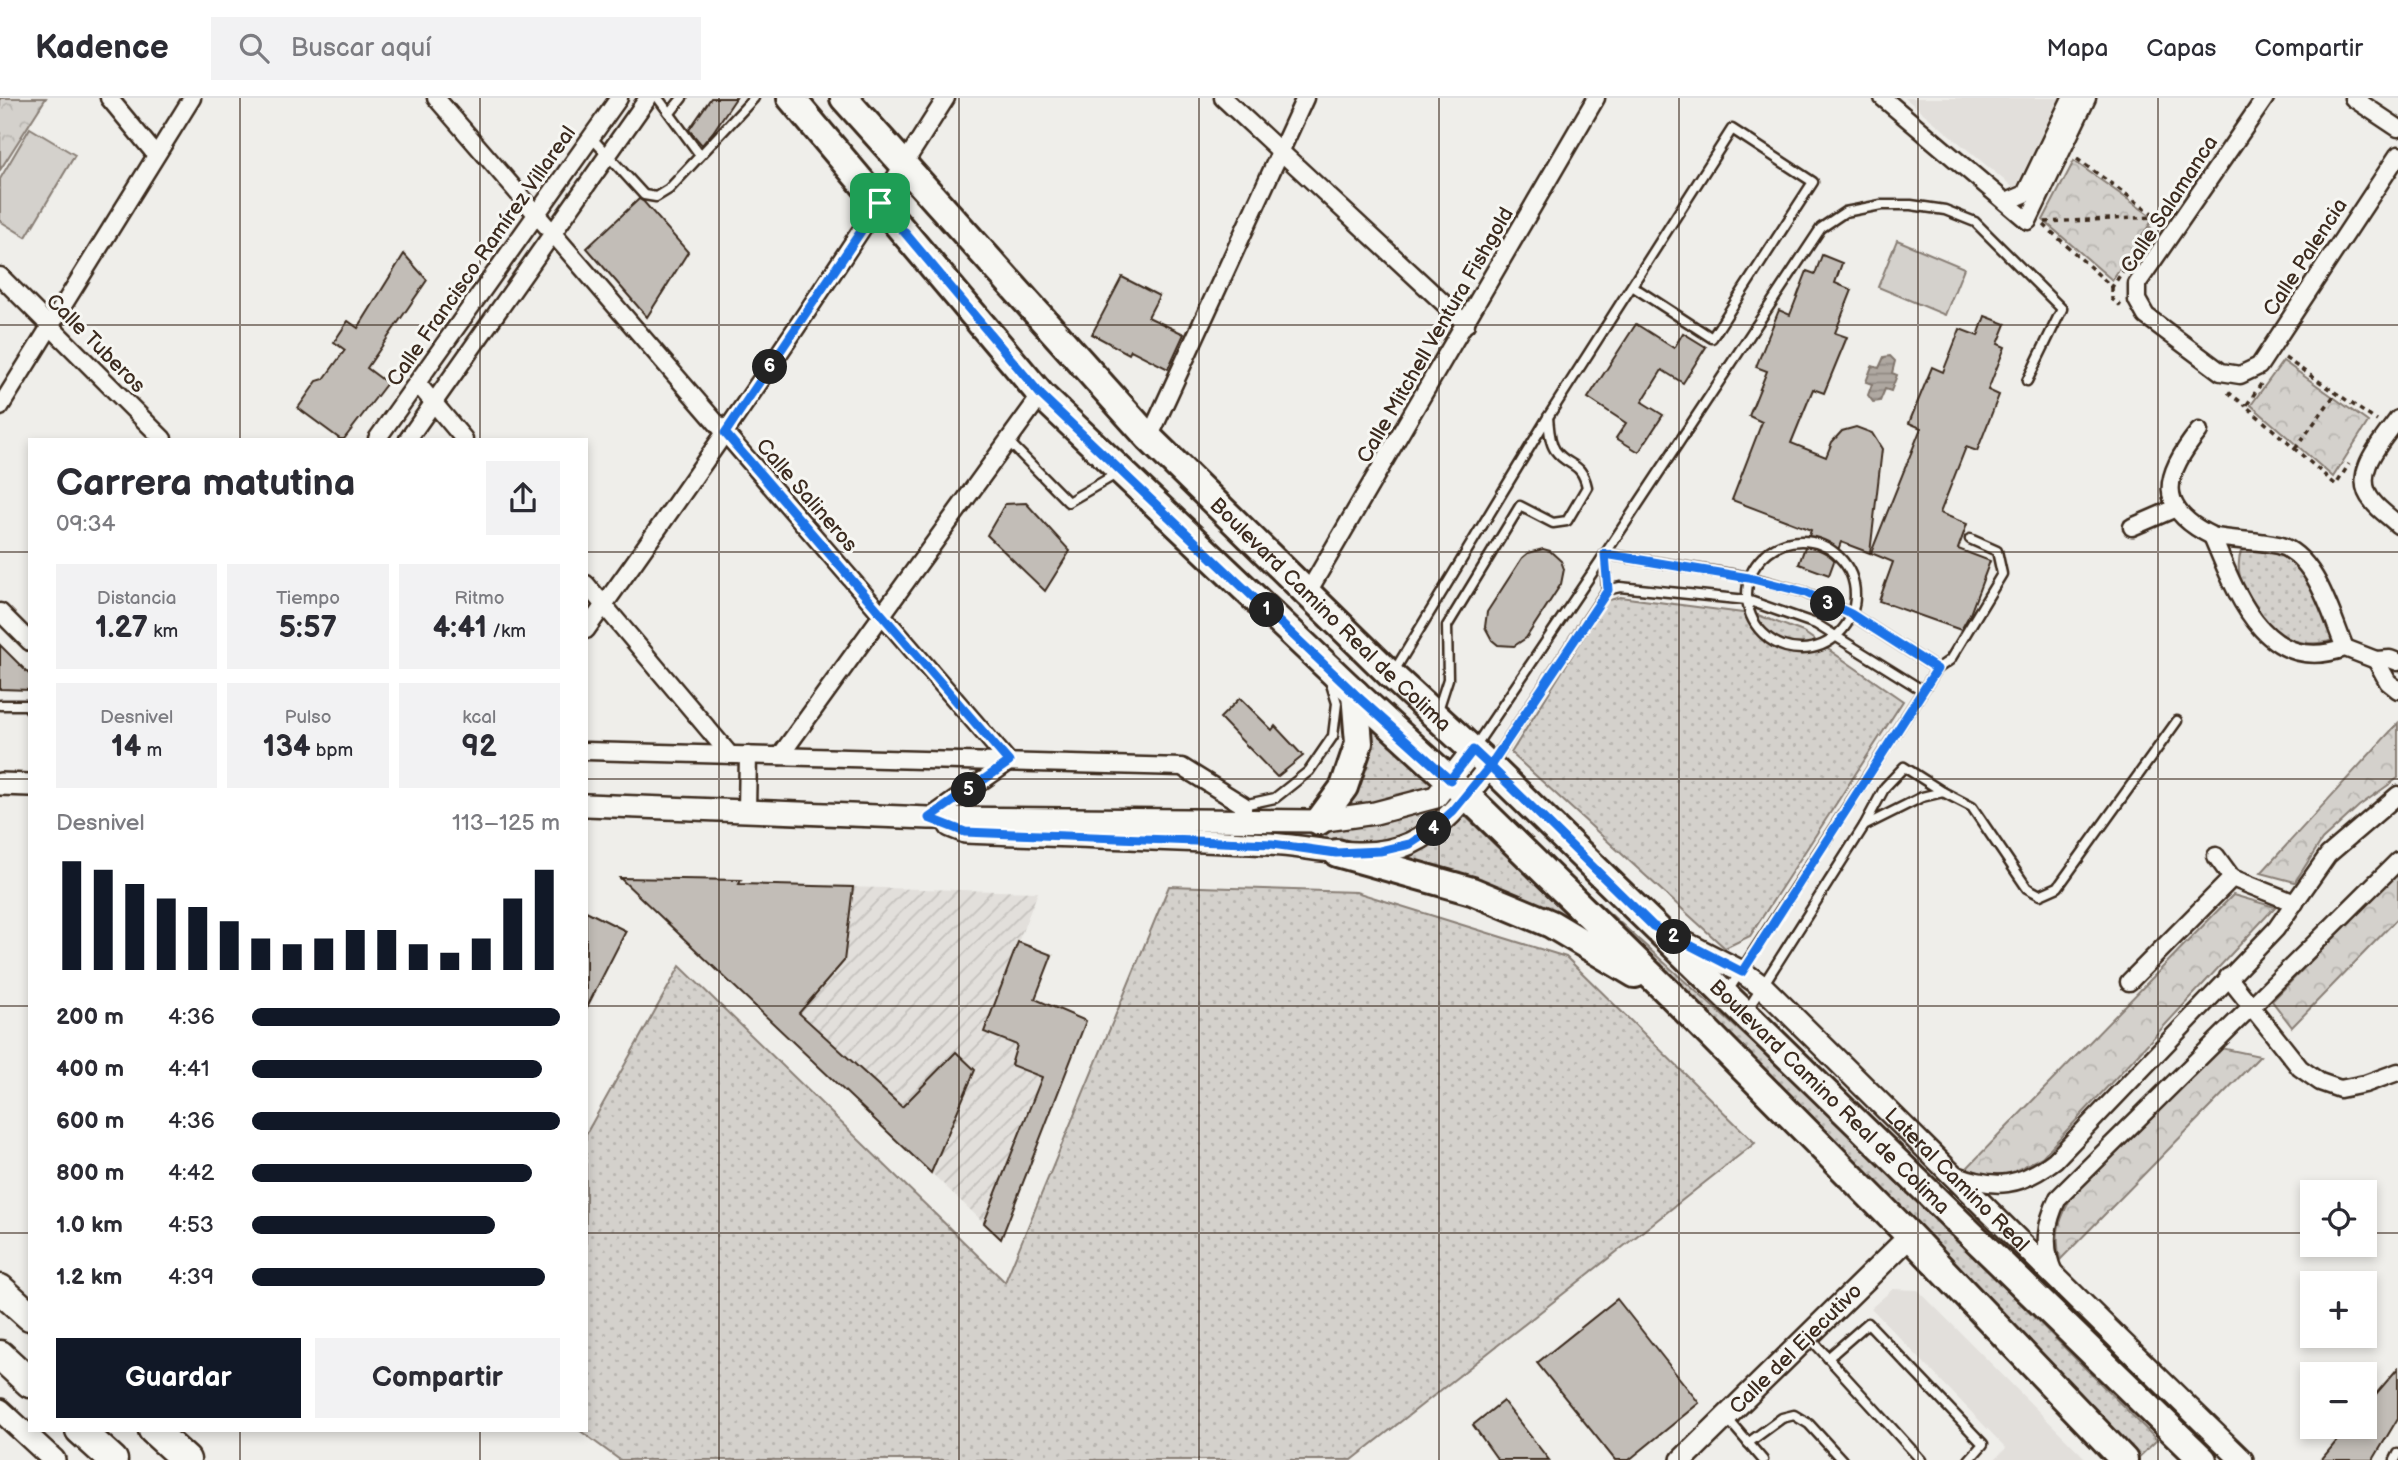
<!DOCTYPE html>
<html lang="es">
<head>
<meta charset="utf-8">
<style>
  body { margin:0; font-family:"Balsamiq Sans",sans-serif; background:#f2f2f3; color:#2b2b33; height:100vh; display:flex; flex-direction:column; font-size:26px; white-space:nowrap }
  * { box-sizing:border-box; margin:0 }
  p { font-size:23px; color:#7c7c81 }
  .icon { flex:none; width:38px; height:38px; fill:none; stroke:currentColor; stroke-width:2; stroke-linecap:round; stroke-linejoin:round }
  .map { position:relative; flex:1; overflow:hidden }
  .sheet { position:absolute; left:28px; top:340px; width:560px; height:994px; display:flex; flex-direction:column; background:#fff; border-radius:0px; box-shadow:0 4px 10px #0003 }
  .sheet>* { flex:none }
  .tools { position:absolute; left:2300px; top:1082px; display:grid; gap:14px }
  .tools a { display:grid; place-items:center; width:77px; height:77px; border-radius:0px; background:#fff; box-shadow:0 4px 10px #0003; font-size:35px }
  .pin { position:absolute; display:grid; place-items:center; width:60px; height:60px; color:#fff; margin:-30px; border-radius:14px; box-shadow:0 4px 10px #0006 }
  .km { position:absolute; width:35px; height:35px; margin:-18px; border-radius:50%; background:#222; color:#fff; font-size:19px; line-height:35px; text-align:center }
  .round { display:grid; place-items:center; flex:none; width:74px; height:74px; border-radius:0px; background:#f2f2f3 }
  .head { display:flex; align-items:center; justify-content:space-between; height:119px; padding:0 28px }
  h1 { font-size:38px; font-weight:600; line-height:52px }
  .metrics { display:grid; grid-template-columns:repeat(3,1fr); gap:10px; height:119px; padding:7px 28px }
  .metrics div { display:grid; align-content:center; border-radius:0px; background:#f2f2f3; text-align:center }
  .metrics b { font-size:30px; font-weight:600 }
  .metrics small { font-size:19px; font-weight:400 }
  .metrics p { font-size:19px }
  .chart { height:196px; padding:14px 28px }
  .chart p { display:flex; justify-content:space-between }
  .chart svg { width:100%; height:126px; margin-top:7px; stroke:#111827; stroke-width:6 }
  .action { display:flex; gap:14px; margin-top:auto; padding:14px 28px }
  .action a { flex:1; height:80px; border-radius:0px; background:#111827; color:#fff; font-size:28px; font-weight:600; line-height:80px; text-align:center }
  .action a+a { background:#f2f2f3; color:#2b2b33 }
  ul { padding:0 28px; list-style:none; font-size:23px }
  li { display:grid; grid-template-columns:112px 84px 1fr; align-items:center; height:52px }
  li i { height:18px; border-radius:9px; background:#111827 }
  header { display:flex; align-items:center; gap:42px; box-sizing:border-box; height:98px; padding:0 35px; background:#fff; border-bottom:2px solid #e1e1e2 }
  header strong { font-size:33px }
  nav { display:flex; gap:38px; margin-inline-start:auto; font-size:24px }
  .search { width:490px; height:63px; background:#f2f2f3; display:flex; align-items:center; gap:18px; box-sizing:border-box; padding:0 24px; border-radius:0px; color:#7c7c81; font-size:26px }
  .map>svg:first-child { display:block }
</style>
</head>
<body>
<header>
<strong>Kadence</strong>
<div class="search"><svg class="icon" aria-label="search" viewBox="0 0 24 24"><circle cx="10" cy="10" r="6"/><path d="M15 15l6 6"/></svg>Buscar aquí</div>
<nav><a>Mapa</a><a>Capas</a><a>Compartir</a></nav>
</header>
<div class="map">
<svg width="2398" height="1362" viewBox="0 0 2398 1362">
  <defs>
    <pattern id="industrial-furrows" width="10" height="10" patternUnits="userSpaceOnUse" patternTransform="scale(1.75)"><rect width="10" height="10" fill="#e2dfdb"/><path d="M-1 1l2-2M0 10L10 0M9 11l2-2" fill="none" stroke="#c3c0bc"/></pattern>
    <pattern id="grass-dots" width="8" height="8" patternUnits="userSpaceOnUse" patternTransform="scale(1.75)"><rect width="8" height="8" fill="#d4d1cc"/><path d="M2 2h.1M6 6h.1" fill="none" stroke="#b7b4af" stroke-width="1.8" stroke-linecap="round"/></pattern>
    <pattern id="park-crowns" width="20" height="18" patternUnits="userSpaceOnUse" patternTransform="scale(1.75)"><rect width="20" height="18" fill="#d4d1cc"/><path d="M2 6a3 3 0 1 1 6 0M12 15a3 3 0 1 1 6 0" fill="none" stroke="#b7b4af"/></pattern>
    <pattern id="water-rules" width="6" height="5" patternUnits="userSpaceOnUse" patternTransform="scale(1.75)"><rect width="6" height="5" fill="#afa8a1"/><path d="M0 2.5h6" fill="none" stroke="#908983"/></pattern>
  </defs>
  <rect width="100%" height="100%" fill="#efeeea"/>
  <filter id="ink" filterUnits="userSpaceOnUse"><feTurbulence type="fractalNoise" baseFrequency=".0143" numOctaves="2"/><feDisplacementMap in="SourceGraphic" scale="14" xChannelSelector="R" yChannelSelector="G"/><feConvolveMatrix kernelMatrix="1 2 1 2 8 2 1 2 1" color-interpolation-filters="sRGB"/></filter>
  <g filter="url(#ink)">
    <g fill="#e2dfdb">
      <path d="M1905,0H2059L2015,91Z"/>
      <path d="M1893,1191L1918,1192L2087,1362H1994L2006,1350L1871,1210Z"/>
    </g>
    <path fill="url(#industrial-furrows)" d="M769,787L1038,794L1018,844L1052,857L1035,901L1086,923L1001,1141L747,900L744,868Z"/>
    <g fill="url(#grass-dots)" stroke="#887e75" stroke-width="2">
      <path d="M2252,451C2266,453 2277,454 2289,461C2310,474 2327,518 2332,542C2316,549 2289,544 2274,535C2268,532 2265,523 2261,518C2247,498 2233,478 2241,453Z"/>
      <path d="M1620,499L1758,517L1803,534L1903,603L1750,838L1725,850L1511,655L1606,503Z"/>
      <path d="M1367,623L1437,689L1372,707L1336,712Z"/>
      <path d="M1434,706L1441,712C1432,719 1422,730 1411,736C1374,756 1287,741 1244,738L1245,730Z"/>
      <path d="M1462,715L1606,853L1388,758Z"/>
      <path d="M1499,715L1827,1012L2157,1342L2138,1360L1775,987Z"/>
      <path d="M1169,788L1356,794L1566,859L1755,1045L1352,1362H620L579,1332H586V1036L680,868L1005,1184Z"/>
    </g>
    <g fill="url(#park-crowns)" stroke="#887e75" stroke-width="2">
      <path d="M0,0H46L0,72Z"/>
      <path d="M2074,63L2154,120L2112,182L2043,122Z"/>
      <path d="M2283,263L2368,324L2333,379L2251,307Z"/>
      <path d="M2398,625V680L2359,708L2322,742L2295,784L2261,775Z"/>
      <path d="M2398,774V820L2292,929L2272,903Z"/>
      <path d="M2233,797L2275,809L2042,1059L2011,1075L1989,1078L1967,1070Z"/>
      <path d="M2221,950L2260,958L2060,1162C2054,1131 2059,1125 2072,1097Z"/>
    </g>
    <g fill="#d4d1cc" stroke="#887e75" stroke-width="2">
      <path d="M30,30L75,57L26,139L0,123V81Z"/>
      <path d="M1897,142L1964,170L1945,217L1878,189Z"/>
    </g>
    <path fill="url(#water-rules)" stroke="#81766d" stroke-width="2" d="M1890,258L1895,263L1892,275L1897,277L1891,293L1885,291L1880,303L1873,304L1868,297L1872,286L1866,284L1872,268L1879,270L1884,259Z"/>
    <g fill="#c2bdb7" stroke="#3b2a1e" stroke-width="2">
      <path d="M711,0H736L713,34L702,47L689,32Z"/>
      <path d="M639,101L644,104L688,154L647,219L587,150Z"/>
      <path d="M404,156L427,182L367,270L387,285L344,341H340L298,310L317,283L324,281L345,252L334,244L348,223L358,230Z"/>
      <path d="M1822,157L1842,165L1835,185L1852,192L1835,235L1847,239L1824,295L1813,291L1791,345L1826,359L1832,344L1842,333L1856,329L1872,335L1882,351L1870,455L1841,444L1829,477L1799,466L1811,432L1732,402L1762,324L1749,318L1767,273L1756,269L1779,212L1790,217L1807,173L1815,176Z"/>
      <path d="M1122,179L1159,198L1148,219L1184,236L1168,271L1131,252L1129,256L1092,236Z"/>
      <path d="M1985,218L2006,226L1998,246L2005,249L1988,292L1999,297L1977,353L1966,349L1940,415L1967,426L1958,451L1990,463L1970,516L1961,532L1879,503L1893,464L1871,455L1921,330L1909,325L1932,269L1943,274L1960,231L1978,238Z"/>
      <path d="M1636,226L1674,250L1683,235L1706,249L1683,285L1662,272L1642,304L1663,317L1639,354L1616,340L1626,325L1588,300Z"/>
      <path d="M1026,405L1070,453L1045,493L987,437L1005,406Z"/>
      <path d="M1543,451L1550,453L1561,463L1564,471L1561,486L1526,540L1514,548L1498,547L1492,542L1485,529L1487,514L1522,460L1528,455Z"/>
      <path d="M0,547L30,577V592L0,591Z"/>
      <path d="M1240,600L1272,632L1275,628L1303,658L1277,679L1220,620Z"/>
      <path d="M620,780L741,782L739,786L853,789L844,863L799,915L902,1009L956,954L975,972L931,1075Z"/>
      <path d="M586,813L626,833L586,911Z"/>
      <path d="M1018,844L1052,857L1035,901L1086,923L1001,1141L984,1125L1042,979L1011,967L1017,947L984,934Z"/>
      <path d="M1617,1201L1699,1305L1629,1362H1615L1537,1265Z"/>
      <path d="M2398,1270V1320L2373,1362H2321L2349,1328H2364V1310Z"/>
      <path d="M1503,1303L1549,1362H1498L1473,1327Z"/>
    </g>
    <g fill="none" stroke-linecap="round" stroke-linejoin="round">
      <g stroke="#3b2a1e" stroke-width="13">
        <g id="service">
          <path d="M658,0L700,57"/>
          <path d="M670,15L682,0"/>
          <path d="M591,39L644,97L656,99L669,91L754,0"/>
          <path d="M1008,343L1068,404L1118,375"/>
          <circle cx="1801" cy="497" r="54"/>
          <path d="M1607,492L1605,456L1821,130L1845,114L1881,107H1911L1945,112L1975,124L2062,211L2027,283"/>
          <path d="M1937,571L1950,562L2002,476L1997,453L1970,441"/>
          <path d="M1393,575L1548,319L1732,31L1813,84L1712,240L1632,188"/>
          <path d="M0,607H27L30,611"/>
          <path d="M1438,612L1448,581L1447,528L1520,408L1553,425L1567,423L1587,389C1581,362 1568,370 1555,352C1549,343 1549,329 1548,319"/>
          <path d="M1474,650L1605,456L1749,479L1804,494L1851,516L1937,571L1728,893"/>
          <path d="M1492,665L1607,492L1620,489L1747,502L1816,526L1922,592"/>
          <path d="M1243,707L1275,700L1309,673L1333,638L1337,605L1330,583"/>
          <path d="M1864,728L1885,689L1904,669L1943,694"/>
          <path d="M1746,914L1864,728L1922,699L1943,694L1972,709L2027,790L2040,797L2058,789L2177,623"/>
          <path d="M1810,1240L1921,1362"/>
          <path d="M1828,1260L1868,1225L1983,1346L1969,1362"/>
          <path d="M1726,1319L1763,1362"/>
          <path d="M1748,1345L1782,1320L1794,1317L1809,1326L1842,1362"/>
          <path d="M2395,1362L2398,1356"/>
        </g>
      </g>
      <g stroke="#3b2a1e" stroke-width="21">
        <g id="minor">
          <path d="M109,0L156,57"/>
          <path d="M436,0L1009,664L929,720"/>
          <path d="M1223,0L1466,226"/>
          <path d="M1883,0L2028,123L2087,0"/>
          <path d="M2265,0L2137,186V202L2146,218L2221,274L2240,277L2259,268L2398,57"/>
          <path d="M2353,0L2398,30"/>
          <path d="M2006,104L2025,96L2071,0"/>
          <path d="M0,178L163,341"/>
          <path d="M417,285L464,341"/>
          <path d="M0,309L192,0"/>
          <path d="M2398,321C2382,343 2349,377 2373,404C2380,413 2390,419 2398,427"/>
          <path d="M2199,333C2164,376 2154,410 2212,438"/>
          <path d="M1149,340L1305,0"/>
          <path d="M377,341L619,0"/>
          <path d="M408,341L648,0"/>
          <path d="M2132,429L2176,410"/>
          <path d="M586,486L730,657"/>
          <path d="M1308,494L1596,0"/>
          <path d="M0,514L30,544"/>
          <path d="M586,532C711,358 832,181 946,0"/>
          <path d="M2345,550C2331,517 2316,457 2278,447C2256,442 2234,443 2212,438C2237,497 2265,578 2345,550L2376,562L2390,561L2398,564"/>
          <path d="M2376,562L2388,584L2398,592"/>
          <path d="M586,653L1182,669L1243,707V723"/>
          <path d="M780,658L1041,297"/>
          <path d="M747,712L748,657"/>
          <path d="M2216,758L2232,780"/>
          <path d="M2228,879L2300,970L2320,984L2340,991L2365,986L2398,974"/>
          <path d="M2129,884L2232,780L2295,805"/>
          <path d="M1954,1076C1996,1092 2020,1089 2055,1062L2276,831L2328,757L2398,697"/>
          <path d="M2054,1175C2042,1148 2046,1125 2058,1100L2398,763"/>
        </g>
      </g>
      <g stroke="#3b2a1e" stroke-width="26">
        <g id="tertiary">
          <path d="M0,686L30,687"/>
          <path d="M586,707L929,720L1319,723L1375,715L1436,699L1473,652"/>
          <path d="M950,728L965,734C1066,738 1167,741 1269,746C1315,748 1366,766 1411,745C1445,729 1468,696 1490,668"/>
          <path id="s1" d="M1672,838L1742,874L1763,889C1923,1047 2081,1206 2242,1362"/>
          <path d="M0,1312L54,1362"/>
          <path id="s2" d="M1682,1362L1910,1138"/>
        </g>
      </g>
      <g stroke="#3b2a1e" stroke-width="32">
        <g id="primary">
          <path d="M791,0L1041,297L1355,595L1467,698L1671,897L1910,1138L2124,1362"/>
          <path id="s3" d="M844,0L1149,340L1391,577L1490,668L2203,1362"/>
          <path d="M1319,723L1344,689L1359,645L1355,595"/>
          <path d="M1337,755L1472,793L1551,826L1635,876"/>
        </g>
      </g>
      <g stroke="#3b2a1e" stroke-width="33">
        <g id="trunk">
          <path d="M0,1191L30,1218"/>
          <path d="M0,1257L30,1285"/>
          <path d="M80,1332L113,1362"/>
          <path d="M153,1332L186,1362"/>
        </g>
      </g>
      <g stroke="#3b2a1e" stroke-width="3.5" stroke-dasharray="5 5" stroke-linecap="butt">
        <path d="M2077,61L2159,120"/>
        <path d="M2045,124L2156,119"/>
        <path d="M2044,127L2112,189L2123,173"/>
        <path d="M2127,167L2158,119"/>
        <path d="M2112,189V201L2121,208"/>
        <path d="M2285,260L2377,323"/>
        <path d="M2261,286L2246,308L2336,387L2349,366"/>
        <path d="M2228,294L2246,308"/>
        <path d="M2295,351L2336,295"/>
      </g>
      <use href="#service" stroke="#f6f6f2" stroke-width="8"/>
      <use href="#minor" stroke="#f6f6f2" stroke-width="16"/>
      <use href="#tertiary" stroke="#f6f6f2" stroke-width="21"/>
      <use href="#primary" stroke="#f6f6f2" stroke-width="26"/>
      <use href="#trunk" stroke="#f6f6f2" stroke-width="28"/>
    </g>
  </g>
  <g fill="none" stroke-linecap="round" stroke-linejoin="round" filter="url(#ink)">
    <g stroke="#fff" stroke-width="14">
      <path id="route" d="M880,105L1041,297L1355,596L1450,682L1473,652L1490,668L1653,828L1742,874L1937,571L1851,516L1804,494L1749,480L1605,456L1608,492L1490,668L1453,713L1434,730L1410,746L1380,753L1336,755L1272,746L965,734L929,720L1009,664L725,335L880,105"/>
    </g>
    <use href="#route" stroke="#1a73e8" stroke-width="9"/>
  </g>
  <path fill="none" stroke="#3b2a1e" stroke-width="2" stroke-opacity="0.55" d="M240,0V341M480,0V341M719,0V1362M959,0V1362M1199,0V1362M1439,0V1362M1679,0V1362M1918,0V1362M2158,0V1362M0,227H2398M0,454H30M586,454H2398M0,681H30M586,681H2398M0,908H30M586,908H2398M0,1135H30M586,1135H2312M2364,1135H2398M240,1332V1362M480,1332V1362"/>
  <g text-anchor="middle" stroke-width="6" stroke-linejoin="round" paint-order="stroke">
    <g font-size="21" fill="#3b2a1e" stroke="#f6f6f2">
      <text transform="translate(2169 106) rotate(-57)" y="7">Calle Salamanca</text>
      <text transform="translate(481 158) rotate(-55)" y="7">Calle Francisco Ramírez Villareal</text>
      <text transform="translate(2305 159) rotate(-57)" y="7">Calle Palencia</text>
      <text transform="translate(1435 237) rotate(-60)" y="7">Calle Mitchell Ventura Fishgold</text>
      <text transform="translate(96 245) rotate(45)" y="7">Calle Tuberos</text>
      <text transform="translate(807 397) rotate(49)" y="7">Calle Salineros</text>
      <text dy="7" stroke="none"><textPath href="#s3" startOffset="710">Boulevard Camino Real de Colima</textPath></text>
      <text dy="7" stroke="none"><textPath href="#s3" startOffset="1404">Boulevard Camino Real de Colima</textPath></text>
      <text dy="7" stroke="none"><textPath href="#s1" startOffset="378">Lateral Camino Real</textPath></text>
      <text dy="7" stroke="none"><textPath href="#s2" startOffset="159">Calle del Ejecutivo</textPath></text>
    </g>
  </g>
</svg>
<div class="tools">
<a><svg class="icon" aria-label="locate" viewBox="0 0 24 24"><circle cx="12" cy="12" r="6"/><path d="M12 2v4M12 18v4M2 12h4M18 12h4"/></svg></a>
<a>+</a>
<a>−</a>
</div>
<div class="pin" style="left:880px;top:105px;background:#1e9e55"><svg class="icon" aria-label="arrive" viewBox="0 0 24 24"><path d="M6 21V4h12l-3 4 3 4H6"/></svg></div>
<b class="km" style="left:1267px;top:512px">1</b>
<b class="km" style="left:1674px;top:839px">2</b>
<b class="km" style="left:1828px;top:506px">3</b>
<b class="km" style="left:1434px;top:731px">4</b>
<b class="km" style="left:969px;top:692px">5</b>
<b class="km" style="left:770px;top:269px">6</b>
<section class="sheet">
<div class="head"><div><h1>Carrera matutina</h1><p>09:34</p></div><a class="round"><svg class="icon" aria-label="share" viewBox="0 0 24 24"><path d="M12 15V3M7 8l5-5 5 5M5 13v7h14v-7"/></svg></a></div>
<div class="metrics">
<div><p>Distancia</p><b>1.27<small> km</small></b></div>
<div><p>Tiempo</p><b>5:57</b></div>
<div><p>Ritmo</p><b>4:41<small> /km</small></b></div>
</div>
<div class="metrics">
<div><p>Desnivel</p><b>14<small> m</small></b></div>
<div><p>Pulso</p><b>134<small> bpm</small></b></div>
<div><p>kcal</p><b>92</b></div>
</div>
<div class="chart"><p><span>Desnivel</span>113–125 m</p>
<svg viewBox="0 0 160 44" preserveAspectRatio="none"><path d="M5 44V6M15 44V9M25 44V14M35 44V19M45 44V22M55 44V27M65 44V33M75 44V35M85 44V33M95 44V30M105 44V30M115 44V35M125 44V38M135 44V33M145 44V19M155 44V9"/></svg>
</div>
<ul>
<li><b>200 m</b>4:36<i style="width:100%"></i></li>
<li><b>400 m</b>4:41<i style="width:94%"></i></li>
<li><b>600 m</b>4:36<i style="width:100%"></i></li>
<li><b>800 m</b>4:42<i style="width:91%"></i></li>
<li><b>1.0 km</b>4:53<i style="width:79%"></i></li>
<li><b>1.2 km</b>4:39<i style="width:95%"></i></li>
</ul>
<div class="action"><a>Guardar</a><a>Compartir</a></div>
</section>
</div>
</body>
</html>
